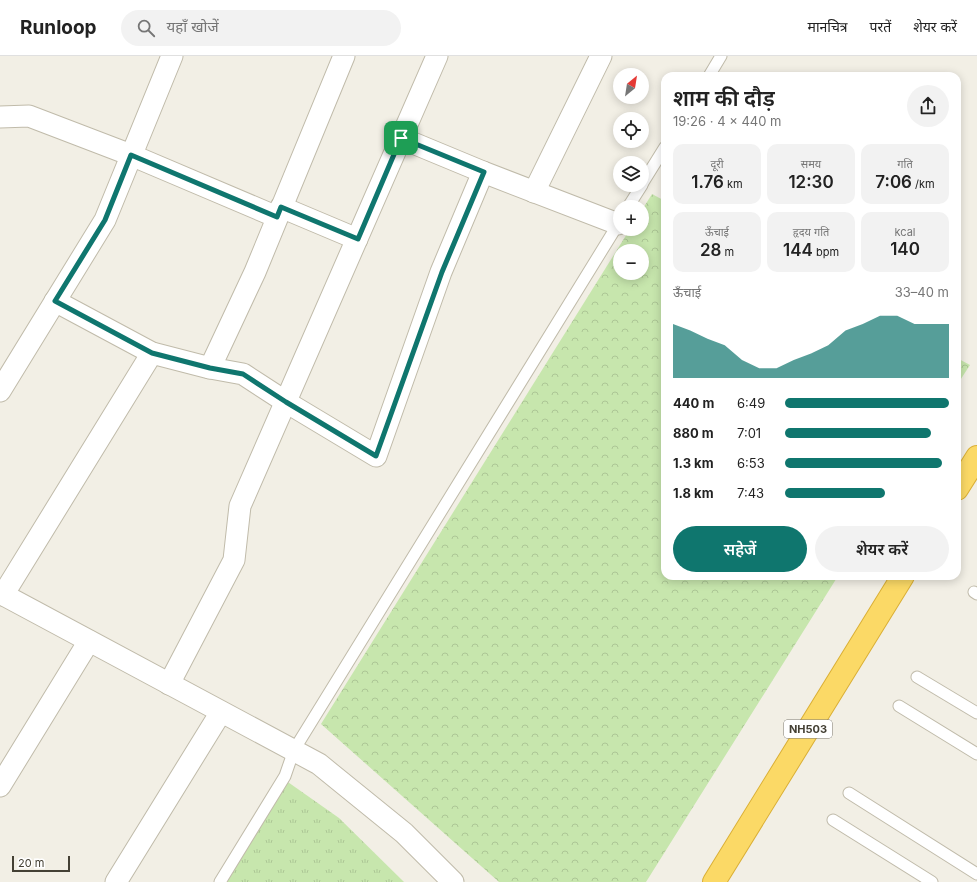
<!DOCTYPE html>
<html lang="hi">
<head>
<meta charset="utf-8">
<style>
  body { margin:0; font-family:Inter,"Noto Sans Devanagari",sans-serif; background:#f2f2f2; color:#222; height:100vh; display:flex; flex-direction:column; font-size:15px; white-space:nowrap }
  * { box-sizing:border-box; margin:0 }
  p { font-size:13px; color:#767676 }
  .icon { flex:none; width:22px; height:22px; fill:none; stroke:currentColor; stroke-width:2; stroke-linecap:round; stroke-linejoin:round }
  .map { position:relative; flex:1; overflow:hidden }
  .details { position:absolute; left:661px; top:16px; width:300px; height:508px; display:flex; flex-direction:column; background:#fff; border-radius:12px; box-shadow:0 2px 10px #0003 }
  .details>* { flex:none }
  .needle { width:26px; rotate:30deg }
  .buttons { position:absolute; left:613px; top:12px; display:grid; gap:8px }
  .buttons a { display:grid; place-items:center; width:36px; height:36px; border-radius:50%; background:#fff; box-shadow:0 2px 10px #0003; font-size:20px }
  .scale { position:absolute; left:12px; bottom:10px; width:58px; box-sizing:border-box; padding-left:4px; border:2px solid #444034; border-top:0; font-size:11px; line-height:14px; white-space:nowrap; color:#444034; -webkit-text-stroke:3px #fff; paint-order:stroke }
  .pin { position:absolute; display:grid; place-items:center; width:34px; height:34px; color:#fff; margin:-17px; border-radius:8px; box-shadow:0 2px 6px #0006 }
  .round { display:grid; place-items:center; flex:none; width:42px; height:42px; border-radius:21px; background:#f2f2f2 }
  .head { display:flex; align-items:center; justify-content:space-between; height:68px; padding:0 12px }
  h1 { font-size:22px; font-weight:600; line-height:30px }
  .metrics { display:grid; grid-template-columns:repeat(3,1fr); gap:6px; height:68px; padding:4px 12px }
  .metrics div { display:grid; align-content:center; border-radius:10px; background:#f2f2f2; text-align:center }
  .metrics b { font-size:17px; font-weight:600 }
  .metrics small { font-size:11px; font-weight:400 }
  .metrics p { font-size:11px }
  .chart { height:112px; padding:8px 12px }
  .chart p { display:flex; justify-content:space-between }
  .chart svg { width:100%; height:72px; margin-top:4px; fill:#0f766e; opacity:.7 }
  .cta { display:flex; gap:8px; margin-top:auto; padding:8px 12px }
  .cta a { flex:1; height:46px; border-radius:24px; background:#0f766e; color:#fff; font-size:16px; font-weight:600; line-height:46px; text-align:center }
  .cta a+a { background:#f2f2f2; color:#222 }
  ul { padding:0 12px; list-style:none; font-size:13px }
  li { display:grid; grid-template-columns:64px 48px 1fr; align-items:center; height:30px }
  li i { height:10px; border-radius:5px; background:#0f766e }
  header { display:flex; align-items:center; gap:24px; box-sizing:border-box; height:56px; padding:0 20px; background:#fff; border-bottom:1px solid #e0e0e0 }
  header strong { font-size:19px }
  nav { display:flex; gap:22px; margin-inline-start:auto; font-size:14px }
  .search { width:280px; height:36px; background:#f2f2f2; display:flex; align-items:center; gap:10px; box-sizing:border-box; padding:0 14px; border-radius:22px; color:#767676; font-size:15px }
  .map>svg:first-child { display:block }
</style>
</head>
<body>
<header>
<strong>Runloop</strong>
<div class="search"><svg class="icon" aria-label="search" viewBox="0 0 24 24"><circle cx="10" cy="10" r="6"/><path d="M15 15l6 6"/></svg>यहाँ खोजें</div>
<nav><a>मानचित्र</a><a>परतें</a><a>शेयर करें</a></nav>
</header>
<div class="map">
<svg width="977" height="826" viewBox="0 0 977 826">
  <defs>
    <pattern id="grass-tufts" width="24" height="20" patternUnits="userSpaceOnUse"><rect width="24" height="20" fill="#c7e6ad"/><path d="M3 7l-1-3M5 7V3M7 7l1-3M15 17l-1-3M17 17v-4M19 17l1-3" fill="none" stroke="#acc695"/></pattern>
    <pattern id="park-crowns" width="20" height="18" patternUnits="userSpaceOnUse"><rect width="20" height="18" fill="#c7e6ad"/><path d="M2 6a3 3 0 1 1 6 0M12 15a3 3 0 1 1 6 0" fill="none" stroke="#acc695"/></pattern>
  </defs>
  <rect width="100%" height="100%" fill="#f2efe5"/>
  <path fill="url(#grass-tufts)" d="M285,724L339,762L404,826H219Z"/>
  <g fill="url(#park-crowns)" fill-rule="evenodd">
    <path d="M652,138L665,145V520H838L646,826H499L321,668L630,173H642V154ZM620,195H642V217H620Z"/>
    <path d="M957,302L970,309L957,329Z"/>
  </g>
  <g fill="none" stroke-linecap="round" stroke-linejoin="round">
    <g stroke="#c0bbaa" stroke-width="13">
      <g id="lane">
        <path d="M709,20L721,0"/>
        <path d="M642,128L665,91"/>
        <path d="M628,151L642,129"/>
        <path d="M974,536L977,538"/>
        <path d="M917,621L977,657"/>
        <path d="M899,650L977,698"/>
        <path d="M849,737L977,818"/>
        <path d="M833,764L932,826"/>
        <path d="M220,826L285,720L294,694L620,165"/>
      </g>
    </g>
    <g stroke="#c0bbaa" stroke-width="23">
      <g id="street">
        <path d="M0,61L29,60L131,99L277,161"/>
        <path d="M401,82L483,116L618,168"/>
        <path d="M534,136L601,0"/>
        <path d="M281,151L357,183"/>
        <path d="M55,245L152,297L210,312L243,318L286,346L376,400L441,216L483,116"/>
        <path d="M210,312L255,216L344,0"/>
        <path d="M0,335L105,164L172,0"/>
        <path d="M0,537L319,708L404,777L453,826"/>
        <path d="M3,539L152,297"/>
        <path d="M169,628L234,504L240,450L437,0"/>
        <path d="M0,730L89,585"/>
        <path d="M116,826L221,656"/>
      </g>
    </g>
    <g stroke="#daaf36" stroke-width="24">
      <g id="highway">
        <path d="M957,433L977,401"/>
        <path d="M714,826L903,520"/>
      </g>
    </g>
    <use href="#lane" stroke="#fff" stroke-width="11"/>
    <use href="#street" stroke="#fff" stroke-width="21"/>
    <use href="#highway" stroke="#fbd966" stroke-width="22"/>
  </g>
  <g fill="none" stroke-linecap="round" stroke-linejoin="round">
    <g stroke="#fff" stroke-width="8">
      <path id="route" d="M401,82L484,116L442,216L376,400L286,346L243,318L210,312L152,297L55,245L105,164L131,99L277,161L281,151L358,183Z"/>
    </g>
    <use href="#route" stroke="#0f766e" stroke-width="5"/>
  </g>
  <g text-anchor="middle" stroke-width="4" stroke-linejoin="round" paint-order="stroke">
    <rect fill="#fff" stroke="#7c7971" stroke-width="1" x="784" y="664" width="48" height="18" rx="3"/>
    <g font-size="11" font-weight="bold" fill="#444034">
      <text x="808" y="677">NH503</text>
    </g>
  </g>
</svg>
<div class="buttons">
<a><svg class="needle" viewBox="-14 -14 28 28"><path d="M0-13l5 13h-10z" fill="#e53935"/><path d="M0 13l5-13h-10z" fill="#767676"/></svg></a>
<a><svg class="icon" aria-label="locate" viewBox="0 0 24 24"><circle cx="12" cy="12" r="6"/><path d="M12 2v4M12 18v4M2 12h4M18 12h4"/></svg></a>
<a><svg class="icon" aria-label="layers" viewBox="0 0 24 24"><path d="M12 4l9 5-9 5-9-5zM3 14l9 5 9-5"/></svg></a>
<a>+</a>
<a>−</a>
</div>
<div class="scale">20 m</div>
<div class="pin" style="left:401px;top:82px;background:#1e9e55"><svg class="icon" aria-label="arrive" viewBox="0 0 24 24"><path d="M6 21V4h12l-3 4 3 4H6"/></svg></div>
<section class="details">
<div class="head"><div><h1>शाम की दौड़</h1><p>19:26 · 4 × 440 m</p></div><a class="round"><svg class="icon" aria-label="share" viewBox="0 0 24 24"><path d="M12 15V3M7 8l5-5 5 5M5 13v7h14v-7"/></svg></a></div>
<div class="metrics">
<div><p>दूरी</p><b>1.76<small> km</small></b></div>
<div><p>समय</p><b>12:30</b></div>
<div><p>गति</p><b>7:06<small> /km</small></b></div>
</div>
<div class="metrics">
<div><p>ऊँचाई</p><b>28<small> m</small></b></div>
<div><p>हृदय गति</p><b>144<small> bpm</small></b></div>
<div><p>kcal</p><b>140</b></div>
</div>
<div class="chart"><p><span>ऊँचाई</span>33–40 m</p>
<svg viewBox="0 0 160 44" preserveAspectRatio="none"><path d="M0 44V11L10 15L20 20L30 24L40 33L50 38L60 38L70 33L80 29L90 24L100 15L110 11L120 6L130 6L140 11L150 11L160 11V44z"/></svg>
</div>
<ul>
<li><b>440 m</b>6:49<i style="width:100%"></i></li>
<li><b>880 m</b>7:01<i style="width:89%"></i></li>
<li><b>1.3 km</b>6:53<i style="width:96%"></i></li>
<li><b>1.8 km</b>7:43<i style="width:61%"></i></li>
</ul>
<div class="cta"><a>सहेजें</a><a>शेयर करें</a></div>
</section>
</div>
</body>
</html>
